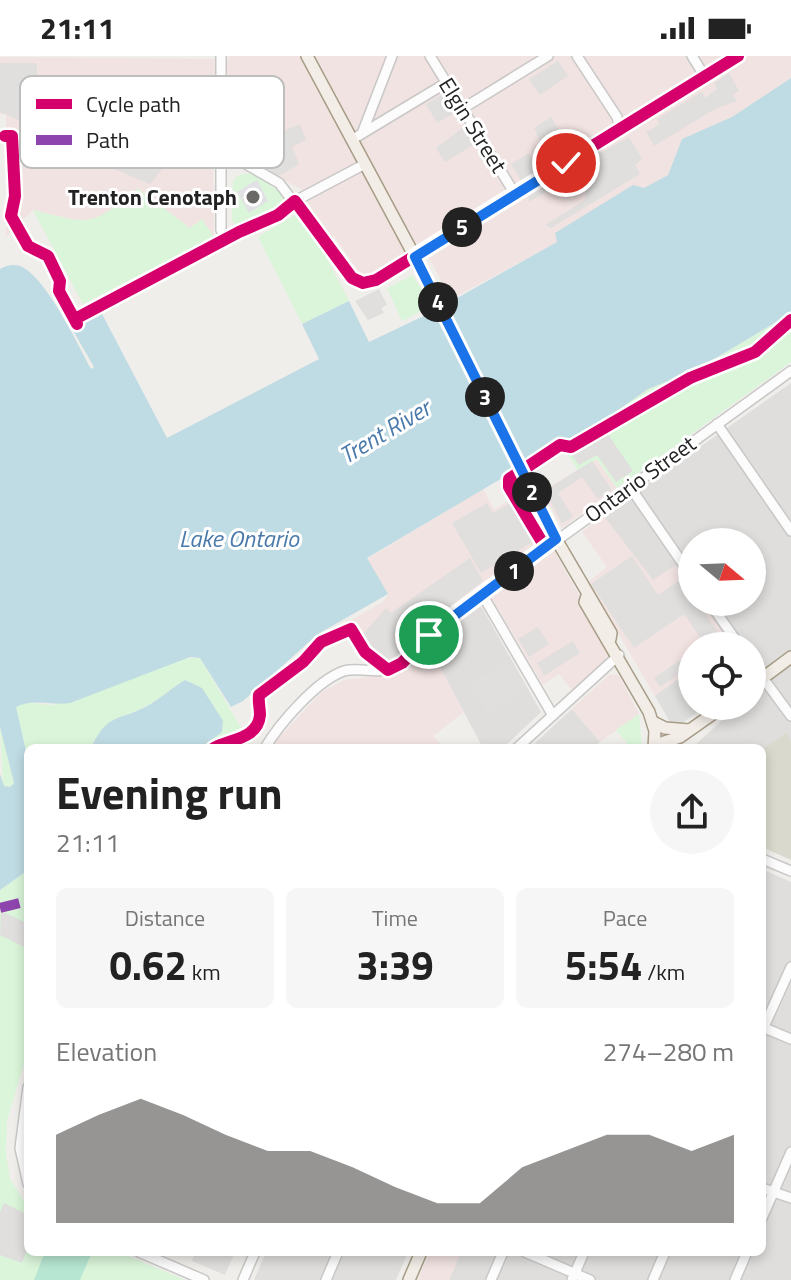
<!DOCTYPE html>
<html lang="en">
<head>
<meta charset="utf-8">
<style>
  body { margin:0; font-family:"Titillium Web",sans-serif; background:#f6f6f6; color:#222; height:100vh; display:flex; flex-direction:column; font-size:30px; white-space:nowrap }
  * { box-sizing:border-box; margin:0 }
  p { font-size:26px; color:#767676 }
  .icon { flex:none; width:44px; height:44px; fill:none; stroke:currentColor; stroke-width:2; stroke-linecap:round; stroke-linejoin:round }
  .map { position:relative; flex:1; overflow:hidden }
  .panel { position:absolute; left:24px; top:688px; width:742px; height:512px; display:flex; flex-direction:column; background:#fff; border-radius:12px; box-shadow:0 4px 12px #0003 }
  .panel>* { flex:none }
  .needle { width:52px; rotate:109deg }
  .controls { position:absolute; left:678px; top:472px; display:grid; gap:16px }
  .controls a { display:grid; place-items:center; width:88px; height:88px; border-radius:50%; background:#fff; box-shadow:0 4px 12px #0003; font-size:40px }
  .pin { position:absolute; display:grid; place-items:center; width:68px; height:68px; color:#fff; margin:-34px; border:4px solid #fff; border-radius:50%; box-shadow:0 2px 8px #0007 }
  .km { position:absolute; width:40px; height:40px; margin:-20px; border-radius:50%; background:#222; color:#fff; font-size:22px; line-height:40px; text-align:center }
  .round { display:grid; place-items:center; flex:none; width:84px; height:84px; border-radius:42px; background:#f6f6f6 }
  .summary { display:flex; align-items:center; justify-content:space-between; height:136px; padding:0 32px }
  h1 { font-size:44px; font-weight:700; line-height:60px }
  .figures { display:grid; grid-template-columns:repeat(3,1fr); gap:12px; height:136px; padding:8px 32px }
  .figures div { display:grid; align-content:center; border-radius:12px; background:#f6f6f6; text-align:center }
  .figures b { font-size:40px; font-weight:700 }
  .figures small { font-size:22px; font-weight:400 }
  .figures p { font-size:22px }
  .chart { height:224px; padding:16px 32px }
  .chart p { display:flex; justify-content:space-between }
  .chart svg { width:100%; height:144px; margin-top:8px; fill:#6a6968; opacity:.7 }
  .status { display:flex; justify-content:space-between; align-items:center; height:56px; padding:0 40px; background:#fff; direction:ltr }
  .status svg { height:22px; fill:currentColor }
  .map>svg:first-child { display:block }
</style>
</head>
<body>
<div class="status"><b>21:11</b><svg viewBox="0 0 49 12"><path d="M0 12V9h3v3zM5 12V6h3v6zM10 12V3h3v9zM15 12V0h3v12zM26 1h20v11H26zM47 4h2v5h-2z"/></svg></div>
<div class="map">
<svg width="791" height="1224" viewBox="0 0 791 1224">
  <rect width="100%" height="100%" fill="#f0eeeb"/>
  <g fill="#dfdedc">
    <path d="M791,327V685L786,678L762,694L692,692L729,658L724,650H752V590H725L729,586L701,546H752V486H692V533L675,510L653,525L603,459Z"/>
    <path d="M481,550L541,656L503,692H483L427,587Z"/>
    <path d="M572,653L600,686L593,692H539L535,687Z"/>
    <path d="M762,813L791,826V1224H449L461,1196H762Z"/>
    <path d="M266,1196H408L396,1224H254Z"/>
  </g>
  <g fill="#f1e3e1">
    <path d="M229,0H791V22L732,61L682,83L668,119L558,186L451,243L423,191L364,223L334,180L328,184L301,133L213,88L214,181L202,164L190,172L138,133L97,164L79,166L33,154L6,181V59L0,58V1L228,3Z"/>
    <path d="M596,403L617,432L562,472L542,435Z"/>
    <path d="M483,433L494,453L514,442L540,488L436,564L401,605L375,611L348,566L383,546L388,539L367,503Z"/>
    <path d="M603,459L653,524L676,509L692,533V546H701L730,587L725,590H692V613L655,640L588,526L607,511L582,476Z"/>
    <path d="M552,492L613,598L572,634L559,618L543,629L490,539Z"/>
    <path d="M427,587L464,656L433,680L444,692H269L323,635L345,624L399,617Z"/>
    <path d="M610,618L619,620L639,658L600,686L572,653Z"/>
    <path d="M430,1196H461L449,1224H418Z"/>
  </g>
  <path fill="#dededc" d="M692,613V650H706L678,670L670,666L655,640Z"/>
  <path fill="#d9d9cd" d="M786,677L791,685V804L762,791V694Z"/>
  <g fill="#daf5da">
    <path d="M253,117L278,134L288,150L244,175L232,165L233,125L239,119Z"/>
    <path d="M138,133L190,172L202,163L214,181L83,248L33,154C94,169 88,171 138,133Z"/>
    <path d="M302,155L349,245L302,268L258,181Z"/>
    <path d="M413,219L431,250L402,265L387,232Z"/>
    <path d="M791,257V306L617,432L597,403L578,414L560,388L567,390L648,333L696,314Z"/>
    <path d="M200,602L253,692H200L221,676L202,632L185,624C172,632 161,642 148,649C119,666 109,655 91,692H28V704L16,651C31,642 43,652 58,648C96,639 167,599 200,602Z"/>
    <path d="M639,658L642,692H631L616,674Z"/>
    <path d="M0,671L14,727L10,731L3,730Z"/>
    <path d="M28,814V994L7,1065L6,1098L10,1123L28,1151V1196H119L185,1224H0V834Z"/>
  </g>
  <path fill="#b7e6d2" d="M45,1196H92L80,1224H34Z"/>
  <g fill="#e0dfde">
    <path d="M558,5L568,20L540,39L529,23Z"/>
    <path d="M0,7H37V31L94,62L89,68L132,84L169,104L150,128L112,112L113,106L94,99L92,105L84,102L85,96L75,92L72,98L21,80V65L0,56Z"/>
    <path d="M729,17L739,35L733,39L737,45L715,53L654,90L646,76L660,68L657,63L702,36L705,42L717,33L714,27Z"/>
    <path d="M444,37L456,56L437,67L426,48Z"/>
    <path d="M551,61L570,93L550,105L534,72Z"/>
    <path d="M300,68L306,84L292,91L299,108L279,120L262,110L286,74Z"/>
    <path d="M464,71L475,88L445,106L436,92Z"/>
    <path d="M629,81L642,103L635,109L640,118L551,172L545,169L585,144L586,127L572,120L529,146L528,138Z"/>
    <path d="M529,97L539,114L521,125L511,108Z"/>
    <path d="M379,233L387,249L381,252L384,257L368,264L355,245Z"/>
    <path d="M605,374L633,415L616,426L597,399L579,409L571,398Z"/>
    <path d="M592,405L612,434L598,443L582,421L558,437L573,461L562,467L545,435Z"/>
    <path d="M514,445L536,484L481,517L452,467L487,447L493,457Z"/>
    <path d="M632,500L658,539L682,523L692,538V546H697L725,587L701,590L704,587L684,558L634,592L591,528Z"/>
    <path d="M470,502L483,525L434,563L391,608L359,583L386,552L391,557Z"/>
    <path d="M538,571L549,588L529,601L518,583Z"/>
    <path d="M573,585L580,597L544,620L537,607Z"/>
    <path d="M692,596V609L660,631L654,622Z"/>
    <path d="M506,604L526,632L489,658L469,630Z"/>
    <path d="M1,855L28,868V893L0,879Z"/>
    <path d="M4,1147L28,1159V1191L22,1207L0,1199V1156Z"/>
    <path d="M235,1196L225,1219L192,1205L194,1199L190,1197Z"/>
  </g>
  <path fill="#e2e1e5" d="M257,124L268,145L249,157L237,136Z"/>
  <g fill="#bfdbe3">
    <path d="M791,22V257L696,314L648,333L567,390L560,388L367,502L388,538L318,578L243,645L231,651L200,602L190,601L70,647C52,650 33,642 16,651L28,704V814L0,834V718L4,730L10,731L14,727L0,671V213C8,209 16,207 24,212C48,226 77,287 91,313L94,311L71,271L101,256L167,382L319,303L302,268L349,245L369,286L434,255L557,186L555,177L633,129L644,132L668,119L682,83L732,61Z"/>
    <path d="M185,624L202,632L223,665L222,676L200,692H91C109,655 119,666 149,649C161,642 172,632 185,624Z"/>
  </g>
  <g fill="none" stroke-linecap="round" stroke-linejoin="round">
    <g stroke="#c9c8c7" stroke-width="12">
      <g id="minor">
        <path d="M221,0V174"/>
        <path d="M430,0L515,138"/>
        <path d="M577,0L617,61L620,73"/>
        <path d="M692,0L705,21"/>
        <path d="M462,53L548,0"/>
        <path d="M363,75L392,0"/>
        <path d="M353,83L446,27"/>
        <path d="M221,94L279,127L352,222C374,231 390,216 408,205L738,0"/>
        <path d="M295,145L365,108"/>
        <path d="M717,368L791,475"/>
        <path d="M630,431L692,521"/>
        <path d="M482,538L552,658"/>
        <path d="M709,546L740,590"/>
        <path d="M752,607L791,660"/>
        <path d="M265,692C279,668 317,624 344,615C359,611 377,618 393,613C409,607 431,576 447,564L791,315"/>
        <path d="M517,692L619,599"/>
        <path d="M762,803L791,815"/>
        <path d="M762,971L791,983"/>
        <path d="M762,975L791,911"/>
        <path d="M28,1031L20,1092L28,1128"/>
        <path d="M762,1132L791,1142"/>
        <path d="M762,1162L791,1096"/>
        <path d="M139,1196L204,1224"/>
        <path d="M525,1196L590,1224"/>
        <path d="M243,1224L255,1196"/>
        <path d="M326,1224L338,1196"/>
        <path d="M491,1224L503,1196"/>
        <path d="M572,1224L584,1196"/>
        <path d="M653,1224L665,1196"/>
        <path d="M735,1224L747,1196"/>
      </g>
    </g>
    <g stroke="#a79c86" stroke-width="14">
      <g id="major">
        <path d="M307,0L415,201L556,483L611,577L610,583"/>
        <path d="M587,540L585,546L649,656L655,675L654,692"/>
        <path d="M752,630L791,601"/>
        <path d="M653,666L665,672L689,674"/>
        <path d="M655,689L680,681L724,650"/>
        <path d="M409,1224L421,1196"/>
      </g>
    </g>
    <use href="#minor" stroke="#fdfcfc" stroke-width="9"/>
    <use href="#major" stroke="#f3ede7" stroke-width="11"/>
    <path stroke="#8e44ad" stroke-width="10" stroke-dasharray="20 10" stroke-linecap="butt" d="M0,852L28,845"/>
    <g stroke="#fff" stroke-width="17">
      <g id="cycleway">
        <path d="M5,80H12L15,140L11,160L28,190L48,200L60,225L59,235L77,268"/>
        <path d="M75,263L239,176L278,159L295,145L352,222L363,227L376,224L738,0"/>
        <path d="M214,692C230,683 258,683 260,659C260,652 258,646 259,639L303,606L321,586L351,573L365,596L388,614L402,607L435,573L545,491L509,431V423L560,389L571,391L690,322L755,296L791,264"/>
      </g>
    </g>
    <use href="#cycleway" stroke="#d6006c" stroke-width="12"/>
  </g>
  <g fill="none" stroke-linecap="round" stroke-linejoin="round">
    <g stroke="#fff" stroke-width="16">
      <path id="route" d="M429,579L556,483L415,201L566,107"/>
    </g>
    <use href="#route" stroke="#1a73e8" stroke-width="10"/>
  </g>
  <circle fill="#6a6968" stroke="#fff" stroke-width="3" cx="253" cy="141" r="8"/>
  <g text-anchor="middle" stroke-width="6" stroke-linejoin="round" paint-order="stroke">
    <g font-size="22" fill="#222" stroke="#fff">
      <text transform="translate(473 69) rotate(58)" y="8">Elgin Street</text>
      <text transform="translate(640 423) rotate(-36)" y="8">Ontario Street</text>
    </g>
    <g font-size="22" font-weight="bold" fill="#222" stroke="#fff" text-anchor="end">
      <text x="237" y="149">Trenton Cenotaph</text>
    </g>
    <g font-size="24" font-style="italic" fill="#4a7aab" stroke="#fff">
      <text transform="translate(385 376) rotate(-31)" y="8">Trent River</text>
      <text x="239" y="491">Lake Ontario</text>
    </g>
  </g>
  <rect x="20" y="20" width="264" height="92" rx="12" fill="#fff" stroke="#bdbdbd" stroke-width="2"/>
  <rect x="36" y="43" width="36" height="10" fill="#d6006c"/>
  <rect x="36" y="79" width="36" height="10" fill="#8e44ad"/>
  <g font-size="22" fill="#222">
    <text x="86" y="56">Cycle path</text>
    <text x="86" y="92">Path</text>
  </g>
</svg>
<div class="controls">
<a><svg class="needle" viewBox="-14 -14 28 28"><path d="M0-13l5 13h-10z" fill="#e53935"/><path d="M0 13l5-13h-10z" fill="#767676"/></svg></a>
<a><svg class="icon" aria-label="locate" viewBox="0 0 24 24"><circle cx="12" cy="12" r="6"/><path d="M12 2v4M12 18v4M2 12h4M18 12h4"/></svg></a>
</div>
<div class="pin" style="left:429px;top:579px;background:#1e9e55"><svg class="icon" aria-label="arrive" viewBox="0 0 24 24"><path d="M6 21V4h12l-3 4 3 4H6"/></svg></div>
<div class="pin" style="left:566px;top:107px;background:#d93025"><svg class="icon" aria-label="check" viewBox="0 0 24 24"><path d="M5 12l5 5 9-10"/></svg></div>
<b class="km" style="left:514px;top:515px">1</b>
<b class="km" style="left:532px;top:436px">2</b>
<b class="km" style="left:485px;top:341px">3</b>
<b class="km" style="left:438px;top:246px">4</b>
<b class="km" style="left:462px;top:171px">5</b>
<section class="panel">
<div class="summary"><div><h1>Evening run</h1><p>21:11</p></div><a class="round"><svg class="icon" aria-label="share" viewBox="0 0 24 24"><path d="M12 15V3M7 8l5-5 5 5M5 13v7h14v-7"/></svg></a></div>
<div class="figures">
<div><p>Distance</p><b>0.62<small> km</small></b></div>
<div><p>Time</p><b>3:39</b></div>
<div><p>Pace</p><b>5:54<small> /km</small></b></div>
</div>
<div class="chart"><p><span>Elevation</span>274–280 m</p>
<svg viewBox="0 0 160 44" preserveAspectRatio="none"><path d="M0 44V17L10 11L20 6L30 11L40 17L50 22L60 22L70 27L80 33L90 38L100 38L110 27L120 22L130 17L140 17L150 22L160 17V44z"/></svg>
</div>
</section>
</div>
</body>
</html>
